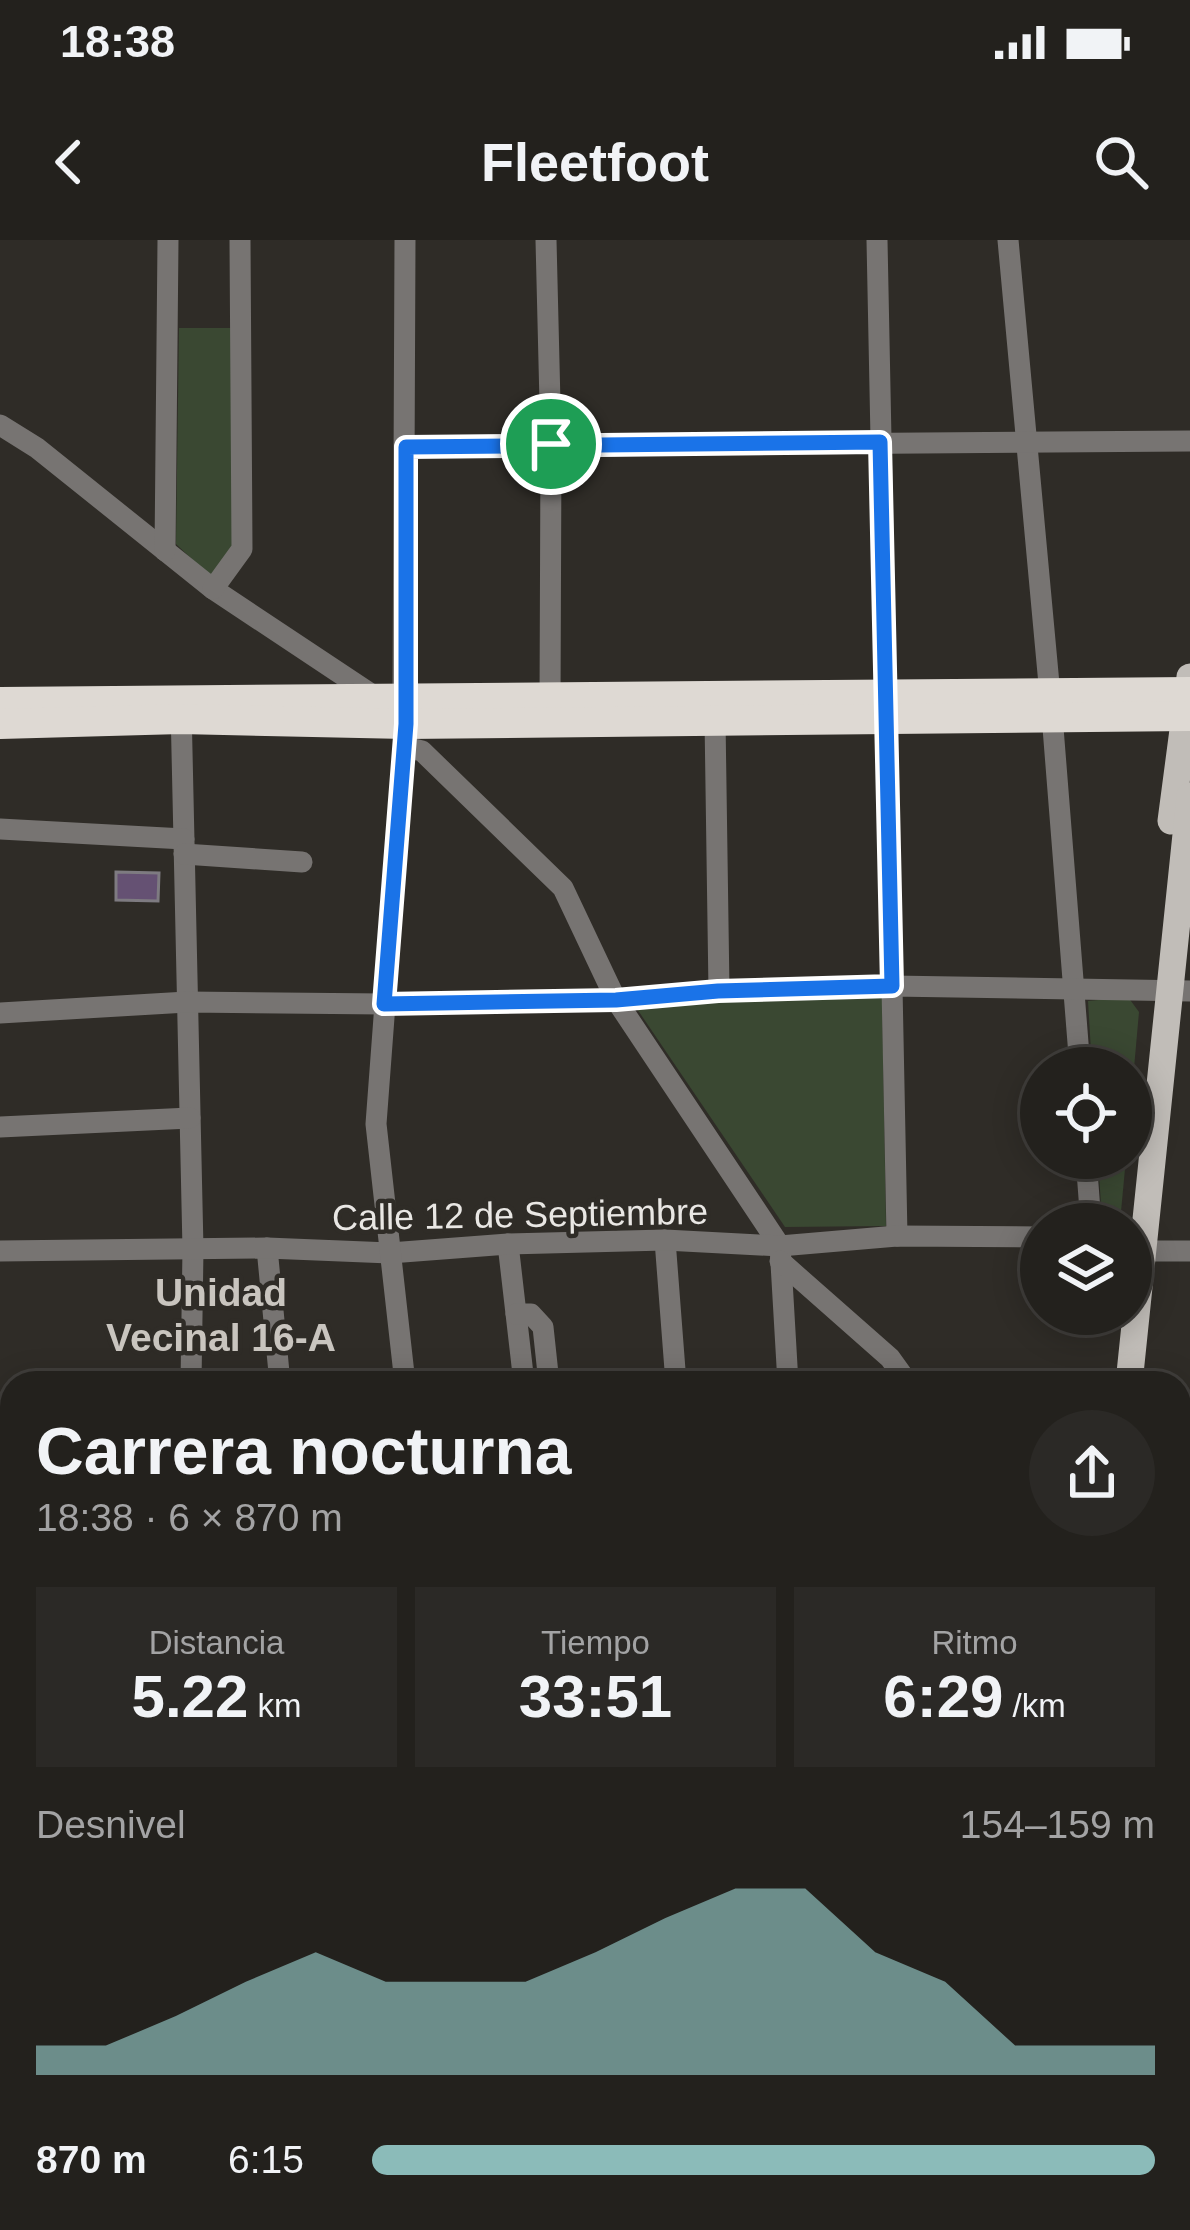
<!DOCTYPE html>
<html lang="es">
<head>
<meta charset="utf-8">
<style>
  body { margin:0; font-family:Helvetica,sans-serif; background:#2b2926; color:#f1f3f6; height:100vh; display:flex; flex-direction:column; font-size:45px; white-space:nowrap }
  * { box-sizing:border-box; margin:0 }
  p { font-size:39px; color:#a3a3a4 }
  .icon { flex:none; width:66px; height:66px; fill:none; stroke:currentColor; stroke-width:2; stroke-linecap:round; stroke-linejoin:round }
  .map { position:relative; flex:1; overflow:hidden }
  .sheet { position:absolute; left:0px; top:1131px; width:1191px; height:861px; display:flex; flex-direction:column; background:#23211d; border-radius:36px 36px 0 0; box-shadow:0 6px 30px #0003,0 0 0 3px #403e3b }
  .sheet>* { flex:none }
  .buttons { position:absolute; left:1020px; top:807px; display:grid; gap:24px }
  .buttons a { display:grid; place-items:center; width:132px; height:132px; border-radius:50%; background:#23211d; box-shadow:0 6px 30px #0003,0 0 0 3px #403e3b; font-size:60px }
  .pin { position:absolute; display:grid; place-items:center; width:102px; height:102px; color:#fff; margin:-51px; border:6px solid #fff; border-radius:50%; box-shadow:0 3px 12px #0007 }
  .round { display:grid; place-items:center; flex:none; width:126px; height:126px; border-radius:63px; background:#2b2926 }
  .overview { display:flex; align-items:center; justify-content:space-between; height:204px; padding:0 36px }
  h1 { font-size:66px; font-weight:700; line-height:90px }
  .figures { display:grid; grid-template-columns:repeat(3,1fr); gap:18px; height:204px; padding:12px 36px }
  .figures div { display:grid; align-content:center; border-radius:0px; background:#2b2926; text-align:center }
  .figures b { font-size:60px; font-weight:700 }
  .figures small { font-size:33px; font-weight:400 }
  .figures p { font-size:33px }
  .chart { height:336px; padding:24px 36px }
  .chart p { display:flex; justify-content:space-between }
  .chart svg { width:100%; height:216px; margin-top:12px; fill:#8bbbb9; opacity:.7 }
  ul { padding:0 36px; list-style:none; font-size:39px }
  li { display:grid; grid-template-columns:192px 144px 1fr; align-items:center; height:90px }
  li i { height:30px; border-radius:15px; background:#8bbbb9 }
  .status { display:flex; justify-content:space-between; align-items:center; height:84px; padding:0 60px; background:#23211d; direction:ltr }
  .status svg { height:33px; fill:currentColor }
  header { display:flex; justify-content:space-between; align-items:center; height:156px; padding:0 36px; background:#23211d; font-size:54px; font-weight:700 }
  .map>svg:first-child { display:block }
</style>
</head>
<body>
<div class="status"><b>18:38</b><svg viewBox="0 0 49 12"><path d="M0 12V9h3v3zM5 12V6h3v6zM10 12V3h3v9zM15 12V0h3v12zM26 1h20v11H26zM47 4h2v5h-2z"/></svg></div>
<header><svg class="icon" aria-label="back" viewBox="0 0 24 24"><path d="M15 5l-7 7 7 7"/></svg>Fleetfoot<svg class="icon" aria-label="search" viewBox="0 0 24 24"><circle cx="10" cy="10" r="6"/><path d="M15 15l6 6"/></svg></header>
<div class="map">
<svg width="1190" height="1990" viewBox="0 0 1190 1990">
  <rect width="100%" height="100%" fill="#2f2c27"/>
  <g fill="#3a4832">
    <path d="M179,88H236L234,307L213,339L176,304Z"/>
    <path d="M882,755L886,986L785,987L631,760Z"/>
    <path d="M1128,757L1139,772L1131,862V828H1092L1088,761Z"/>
    <path d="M1098,918H1126L1120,982L1102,981Z"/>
    <rect x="0" y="1290" width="12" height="109"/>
    <path d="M1190,1313V1387H1179V1314Z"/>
    <path d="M0,1500H11L12,1578L0,1577Z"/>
  </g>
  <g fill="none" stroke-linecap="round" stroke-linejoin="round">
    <path stroke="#33546d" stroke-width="4.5" d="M1179,1832H1190"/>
  </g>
  <path fill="#655173" stroke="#7e7b81" stroke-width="3" d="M116,632L159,633L158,661L116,660Z"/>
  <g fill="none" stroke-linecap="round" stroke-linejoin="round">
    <path stroke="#7e7c78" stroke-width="3" stroke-dasharray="12 6" stroke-linecap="butt" d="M1179,1818H1190"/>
    <g stroke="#777472" stroke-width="21">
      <path d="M546,0L551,204L550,467"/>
      <path d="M877,0L897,996"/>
      <path d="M1008,0L1050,455"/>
      <path d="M0,185L37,208L213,349L377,458"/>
      <path d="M406,207L1190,201"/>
      <path d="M165,311L168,0"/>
      <path d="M213,349L242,309L240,0"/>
      <path d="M181,466L193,1009L191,1143"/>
      <path d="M1052,475L1080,828"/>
      <path d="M715,479L719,751"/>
      <path d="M405,507L422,511L563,648L616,760L780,1006L788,1143"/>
      <path d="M0,589L184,599"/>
      <path d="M184,614L302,622"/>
      <path d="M0,773L187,762L384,764L616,760L719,751L892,746L1190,751"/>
      <path d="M0,887L190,878"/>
      <path d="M1086,918L1091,984"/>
      <path d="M665,1000L676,1143"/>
      <path d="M1133,1001L1155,1011H1190"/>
      <path d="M508,1004L524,1143"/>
      <path d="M267,1008L280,1143"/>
      <path d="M0,1011L267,1008L390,1013L508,1004L665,1000L780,1006L897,996L1041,997"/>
      <path d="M780,1021L890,1118L908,1143"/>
      <path d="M516,1074H531L543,1087L549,1143"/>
      <path d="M405,1143L376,884L406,484L403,461L405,0"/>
      <path d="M0,1276H12"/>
      <path d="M1179,1398H1190"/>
      <path d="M0,1411H12"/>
      <path d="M1179,1583H1190"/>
      <path d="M0,1585L12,1586"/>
      <path d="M1179,1851H1190"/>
      <path d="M491,1980L492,1990"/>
      <path d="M788,1990V1980"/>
      <path d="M1037,1990V1980"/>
    </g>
    <g stroke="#c1bdb8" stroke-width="27">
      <path d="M1171,581L1190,437"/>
      <path d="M1129,1143L1190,556"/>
      <path d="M0,1837H12"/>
      <path d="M0,1866H12"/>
    </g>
    <g stroke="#ded9d3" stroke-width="30">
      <path d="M0,462L1190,452"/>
      <path d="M0,484L181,479L406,484L1190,476"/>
    </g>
  </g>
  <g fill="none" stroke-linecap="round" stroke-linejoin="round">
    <g stroke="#fff" stroke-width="24">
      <path id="route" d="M880,202L892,746L718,751L616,760L384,764L406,484V207Z"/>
    </g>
    <use href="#route" stroke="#1a73e8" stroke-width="15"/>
  </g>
  <g text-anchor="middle" stroke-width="9" stroke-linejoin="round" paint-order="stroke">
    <g font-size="36" fill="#e9e7e4" stroke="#2f2c27">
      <text transform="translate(520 974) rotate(-1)" y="13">Calle 12 de Septiembre</text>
    </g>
    <g font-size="39" font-weight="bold" fill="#c9c5bf" stroke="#2f2c27">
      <text x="221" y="1066">Unidad<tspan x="221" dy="45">Vecinal 16-A</tspan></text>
    </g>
  </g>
</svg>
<div class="buttons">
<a><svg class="icon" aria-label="locate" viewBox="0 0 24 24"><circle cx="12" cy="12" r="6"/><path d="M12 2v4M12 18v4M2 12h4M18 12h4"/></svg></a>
<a><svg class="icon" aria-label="layers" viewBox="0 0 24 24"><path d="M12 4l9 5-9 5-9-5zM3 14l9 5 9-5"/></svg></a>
</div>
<div class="pin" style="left:551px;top:204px;background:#1e9e55"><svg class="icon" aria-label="arrive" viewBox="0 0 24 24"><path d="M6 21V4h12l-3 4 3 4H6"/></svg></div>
<section class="sheet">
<div class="overview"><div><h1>Carrera nocturna</h1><p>18:38 · 6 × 870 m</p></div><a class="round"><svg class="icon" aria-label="share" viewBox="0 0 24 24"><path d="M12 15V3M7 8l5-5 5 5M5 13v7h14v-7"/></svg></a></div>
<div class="figures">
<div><p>Distancia</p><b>5.22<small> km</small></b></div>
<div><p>Tiempo</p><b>33:51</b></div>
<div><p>Ritmo</p><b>6:29<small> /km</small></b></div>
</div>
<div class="chart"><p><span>Desnivel</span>154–159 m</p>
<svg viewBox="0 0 160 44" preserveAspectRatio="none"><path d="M0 44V38L10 38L20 32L30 25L40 19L50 25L60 25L70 25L80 19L90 12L100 6L110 6L120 19L130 25L140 38L150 38L160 38V44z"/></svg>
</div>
<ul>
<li><b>870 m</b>6:15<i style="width:100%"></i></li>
</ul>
</section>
</div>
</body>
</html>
